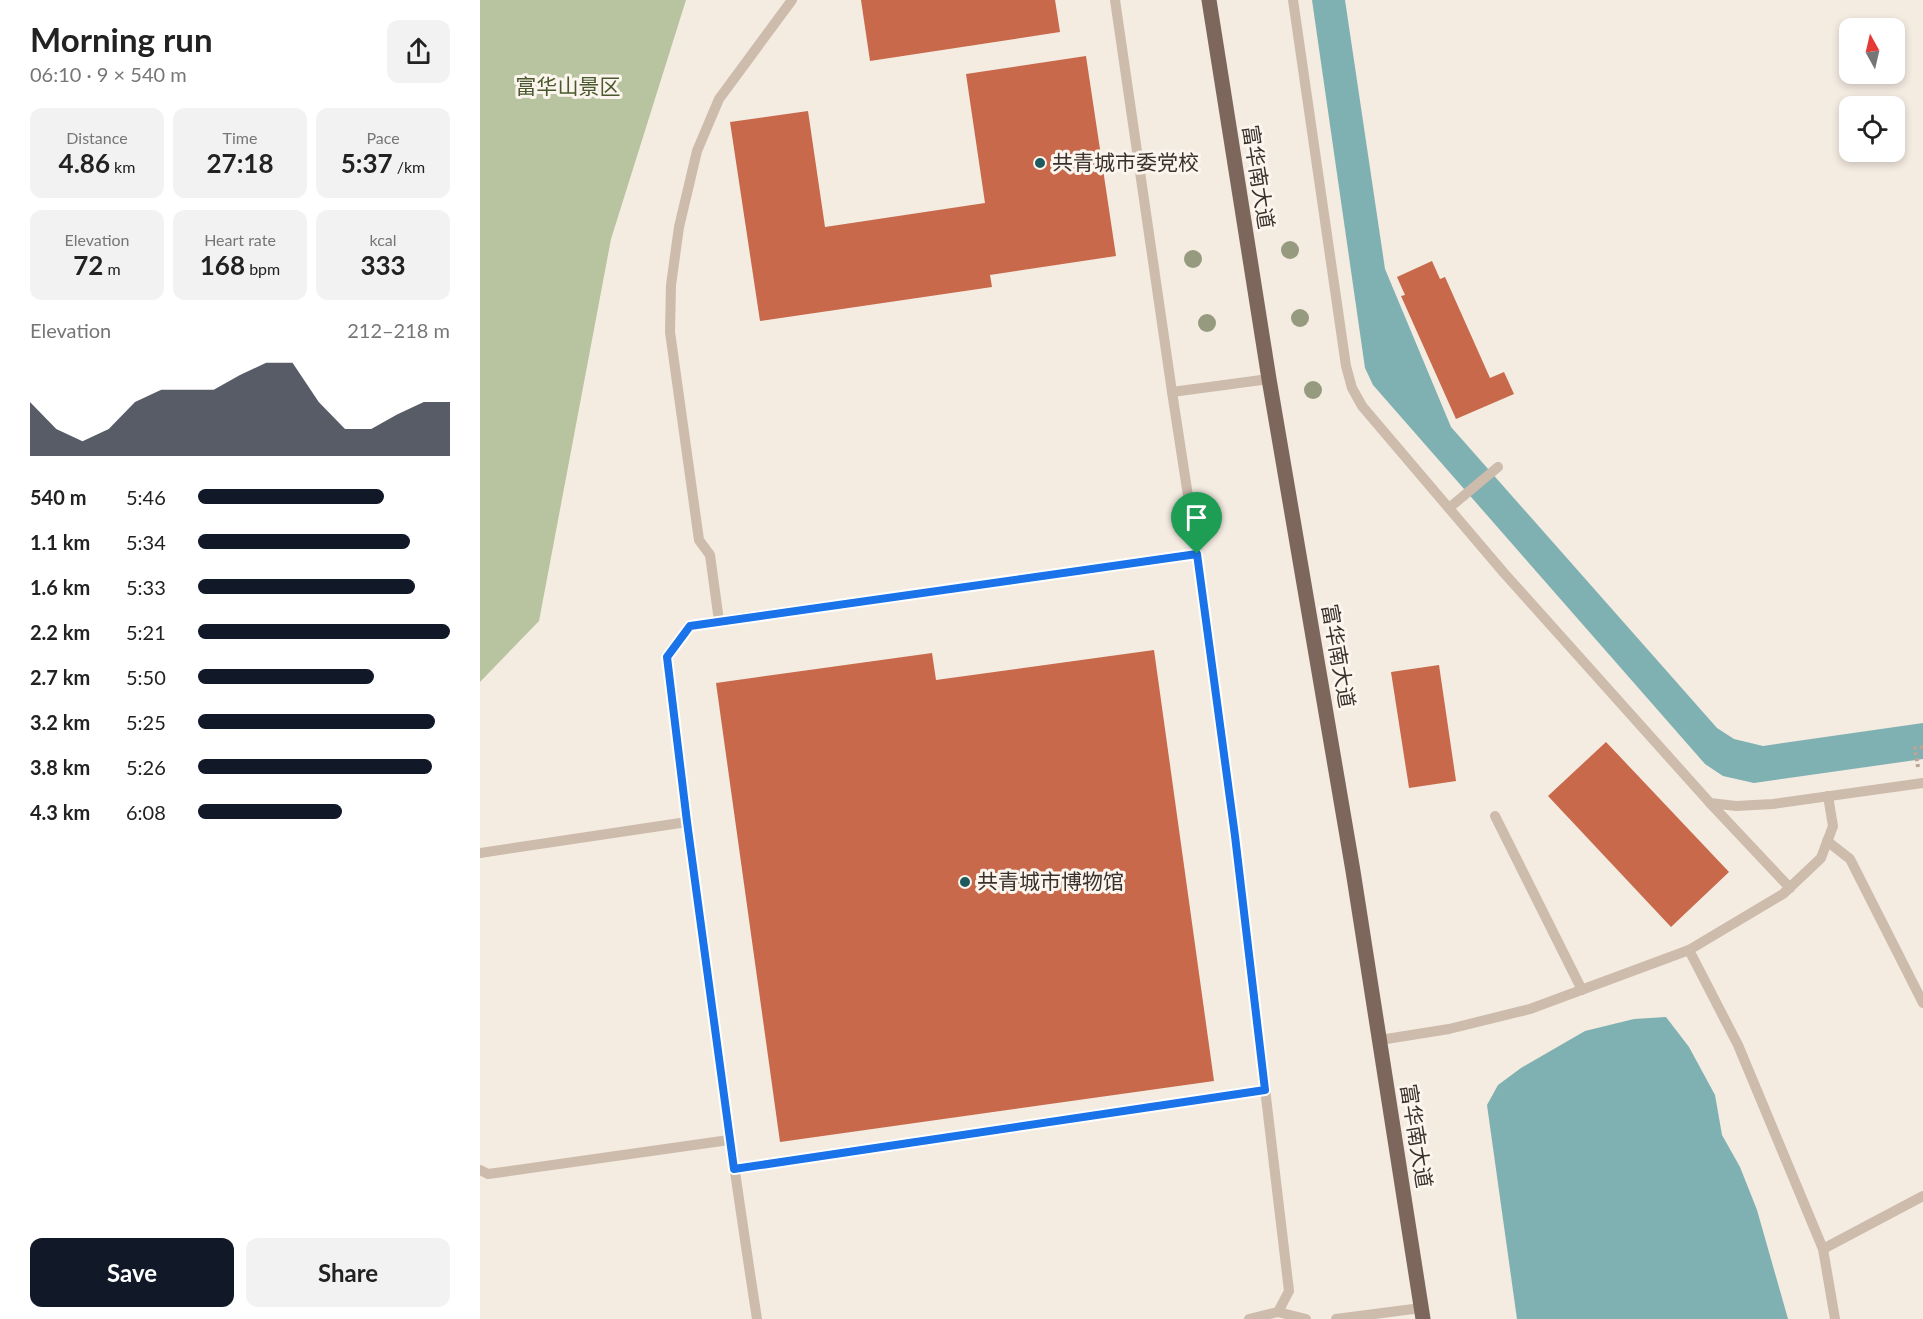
<!DOCTYPE html>
<html lang="en">
<head>
<meta charset="utf-8">
<style>
  body { margin:0; font-family:Lato,"Noto Sans SC",sans-serif; background:#f2f2f2; color:#222; height:100vh; display:flex; flex-direction:column; font-size:22px; white-space:nowrap }
  * { box-sizing:border-box; margin:0 }
  p { font-size:20px; color:#767676 }
  .icon { flex:none; width:33px; height:33px; fill:none; stroke:currentColor; stroke-width:2; stroke-linecap:round; stroke-linejoin:round }
  .map { position:relative; flex:1; overflow:hidden }
  .sheet { display:flex; flex-direction:column; background:#fff; width:480px }
  .sheet>* { flex:none }
  .needle { width:39px; rotate:352deg }
  .tools { position:absolute; left:1359px; top:18px; display:grid; gap:12px }
  .tools a { display:grid; place-items:center; width:66px; height:66px; border-radius:12px; background:#fff; box-shadow:0 3px 9px #0003; font-size:30px }
  .pin { position:absolute; display:grid; place-items:center; width:51px; height:51px; color:#fff; margin:-62px -26px; border-radius:50% 50% 50% 0; rotate:-45deg; box-shadow:0 0 6px #0007 }
  .pin .icon { rotate:45deg }
  .round { display:grid; place-items:center; flex:none; width:63px; height:63px; border-radius:12px; background:#f2f2f2 }
  .overview { display:flex; align-items:center; justify-content:space-between; height:102px; padding:0 30px }
  h1 { font-size:33px; font-weight:700; line-height:45px }
  .metrics { display:grid; grid-template-columns:repeat(3,1fr); gap:9px; height:102px; padding:6px 30px }
  .metrics div { display:grid; align-content:center; border-radius:12px; background:#f2f2f2; text-align:center }
  .metrics b { font-size:26px; font-weight:700 }
  .metrics small { font-size:16px; font-weight:400 }
  .metrics p { font-size:16px }
  .chart { height:168px; padding:12px 30px }
  .chart p { display:flex; justify-content:space-between }
  .chart svg { width:100%; height:108px; margin-top:6px; fill:#111827; opacity:.7 }
  .button { display:flex; gap:12px; margin-top:auto; padding:12px 30px }
  .button a { flex:1; height:69px; border-radius:12px; background:#111827; color:#fff; font-size:24px; font-weight:700; line-height:69px; text-align:center }
  .button a+a { background:#f2f2f2; color:#222 }
  ul { padding:0 30px; list-style:none; font-size:20px }
  li { display:grid; grid-template-columns:96px 72px 1fr; align-items:center; height:45px }
  li i { height:15px; border-radius:8px; background:#111827 }
  main { display:flex; flex:1; min-height:0 }
  .map>svg:first-child { display:block }
</style>
</head>
<body>
<main>
<section class="sheet">
<div class="overview"><div><h1>Morning run</h1><p>06:10 · 9 × 540 m</p></div><a class="round"><svg class="icon" aria-label="share" viewBox="0 0 24 24"><path d="M12 15V3M7 8l5-5 5 5M5 13v7h14v-7"/></svg></a></div>
<div class="metrics">
<div><p>Distance</p><b>4.86<small> km</small></b></div>
<div><p>Time</p><b>27:18</b></div>
<div><p>Pace</p><b>5:37<small> /km</small></b></div>
</div>
<div class="metrics">
<div><p>Elevation</p><b>72<small> m</small></b></div>
<div><p>Heart rate</p><b>168<small> bpm</small></b></div>
<div><p>kcal</p><b>333</b></div>
</div>
<div class="chart"><p><span>Elevation</span>212–218 m</p>
<svg viewBox="0 0 160 44" preserveAspectRatio="none"><path d="M0 44V22L10 33L20 38L30 33L40 22L50 17L60 17L70 17L80 11L90 6L100 6L110 22L120 33L130 33L140 27L150 22L160 22V44z"/></svg>
</div>
<ul>
<li><b>540 m</b>5:46<i style="width:74%"></i></li>
<li><b>1.1 km</b>5:34<i style="width:84%"></i></li>
<li><b>1.6 km</b>5:33<i style="width:86%"></i></li>
<li><b>2.2 km</b>5:21<i style="width:100%"></i></li>
<li><b>2.7 km</b>5:50<i style="width:70%"></i></li>
<li><b>3.2 km</b>5:25<i style="width:94%"></i></li>
<li><b>3.8 km</b>5:26<i style="width:93%"></i></li>
<li><b>4.3 km</b>6:08<i style="width:57%"></i></li>
</ul>
<div class="button"><a>Save</a><a>Share</a></div>
</section>
<div class="map">
<svg width="1443" height="1319" viewBox="0 0 1443 1319">
  <rect width="100%" height="100%" fill="#f4ebe1"/>
  <path fill="#b8c4a0" d="M0,0H206L131,239L59,621L0,682Z"/>
  <g fill="#7fb0b2">
    <path d="M832,0H865L905,269L971,427L1237,728L1254,739L1283,746L1443,723V759L1274,783L1243,776L1225,764L893,385L885,368Z"/>
    <path d="M1186,1017L1209,1047L1235,1095L1242,1135L1260,1167L1277,1210L1308,1319H1037L1007,1105L1018,1085L1041,1068L1105,1031L1154,1019Z"/>
  </g>
  <g fill="#c8694b">
    <path d="M381,0H575L580,32L390,61Z"/>
    <path d="M606,56L636,256L510,275L512,287L280,321L250,122L328,111L345,227L505,203L486,74Z"/>
    <path d="M952,261L960,279L965,277L1010,378L1024,372L1034,394L976,419L921,296L925,295L917,277Z"/>
    <path d="M674,650L734,1081L300,1142L236,683L452,653L456,680Z"/>
    <path d="M959,665L976,781L929,788L911,672Z"/>
    <path d="M1126,742L1249,872L1191,927L1068,796Z"/>
  </g>
  <g fill="none" stroke-linecap="round" stroke-linejoin="round">
    <path stroke="#b9a596" stroke-width="4" stroke-dasharray="3 3" stroke-linecap="butt" d="M1438,767L1435,748L1443,747"/>
    <g stroke="#cdbbac" stroke-width="10">
      <path d="M635,0L692,392L789,379"/>
      <path d="M813,0L866,366L872,388L882,406L1024,573L1230,803L1256,806L1293,804L1443,783"/>
      <path d="M692,392L717,554L755,836L809,1291L798,1312"/>
      <path d="M969,508L1018,467"/>
      <path d="M239,621L717,554"/>
      <path d="M1230,803L1310,888"/>
      <path d="M1015,816L1102,990"/>
      <path d="M1347,841L1370,859L1443,1003"/>
      <path d="M0,853L207,822"/>
      <path d="M1209,950L1258,1045L1343,1249L1355,1319"/>
      <path d="M900,1040L969,1029L1050,1009L1209,950L1303,894L1341,858L1353,826L1348,796"/>
      <path d="M254,1169L785,1090"/>
      <path d="M0,1170L8,1174L23,1172L249,1140"/>
      <path d="M1343,1249L1443,1196"/>
      <path d="M277,1319C243,1099 214,878 187,657L210,626L239,621L230,555L219,540L190,332L191,285L199,227L217,151L239,99L312,0"/>
      <path d="M769,1319L798,1312L826,1319"/>
      <path d="M856,1319L941,1308"/>
    </g>
    <path stroke="#7d675c" stroke-width="15" d="M729,0L789,379L873,871L943,1319"/>
  </g>
  <g fill="#969b7f">
    <circle cx="810" cy="250" r="9"/>
    <circle cx="713" cy="259" r="9"/>
    <circle cx="820" cy="318" r="9"/>
    <circle cx="727" cy="323" r="9"/>
    <circle cx="833" cy="390" r="9"/>
  </g>
  <g fill="none" stroke-linecap="round" stroke-linejoin="round">
    <g stroke="#fff" stroke-width="12">
      <path id="route" d="M717,554L755,836L785,1090L254,1169L207,822L187,657L210,626Z"/>
    </g>
    <use href="#route" stroke="#1a73e8" stroke-width="8"/>
  </g>
  <g fill="#1f5a5e" stroke="#fbf5ee" stroke-width="2">
    <circle cx="560" cy="163" r="6"/>
    <circle cx="485" cy="882" r="6"/>
  </g>
  <g text-anchor="middle" stroke-width="6" stroke-linejoin="round" paint-order="stroke">
    <g font-size="21" fill="#4a5a2e" stroke="#fbf5ee">
      <text x="88" y="94">富华山景区</text>
    </g>
    <g font-size="21" fill="#3b302b" stroke="#fbf5ee" text-anchor="start">
      <text x="572" y="170">共青城市委党校</text>
      <text x="497" y="889">共青城市博物馆</text>
    </g>
    <g font-size="21" fill="#3b302b" stroke="#fbf5ee">
      <text transform="translate(778 177) rotate(81)" y="7">富华南大道</text>
      <text transform="translate(858 656) rotate(80)" y="7">富华南大道</text>
      <text transform="translate(936 1136) rotate(81)" y="7">富华南大道</text>
    </g>
  </g>
</svg>
<div class="tools">
<a><svg class="needle" viewBox="-14 -14 28 28"><path d="M0-13l5 13h-10z" fill="#e53935"/><path d="M0 13l5-13h-10z" fill="#767676"/></svg></a>
<a><svg class="icon" aria-label="locate" viewBox="0 0 24 24"><circle cx="12" cy="12" r="6"/><path d="M12 2v4M12 18v4M2 12h4M18 12h4"/></svg></a>
</div>
<div class="pin" style="left:717px;top:554px;background:#1e9e55"><svg class="icon" aria-label="arrive" viewBox="0 0 24 24"><path d="M6 21V4h12l-3 4 3 4H6"/></svg></div>
</div>
</main>
</body>
</html>
